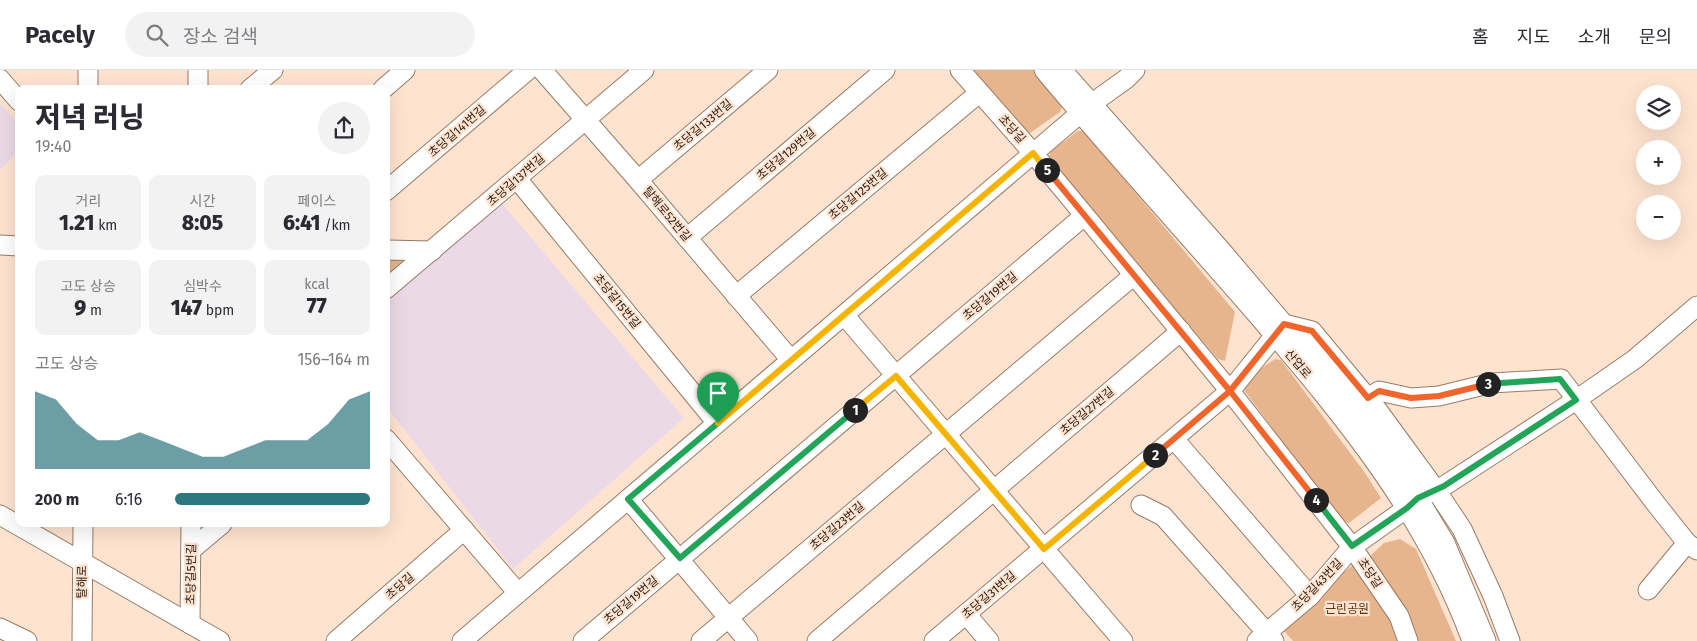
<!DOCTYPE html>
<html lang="ko">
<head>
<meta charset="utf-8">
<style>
  body { margin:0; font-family:"Fira Sans","Noto Sans KR",sans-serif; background:#f2f2f3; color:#2b2b33; height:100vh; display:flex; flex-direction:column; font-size:19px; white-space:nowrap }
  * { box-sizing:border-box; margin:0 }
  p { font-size:16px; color:#7c7c81 }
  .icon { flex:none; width:28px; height:28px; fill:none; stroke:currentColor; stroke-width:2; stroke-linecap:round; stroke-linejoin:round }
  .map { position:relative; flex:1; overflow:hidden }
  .panel { position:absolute; left:15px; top:15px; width:375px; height:442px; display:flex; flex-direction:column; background:#fff; border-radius:10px; box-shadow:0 5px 20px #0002 }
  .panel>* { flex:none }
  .tools { position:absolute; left:1636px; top:15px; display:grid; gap:10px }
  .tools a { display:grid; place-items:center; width:45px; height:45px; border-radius:50%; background:#fff; box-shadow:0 5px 20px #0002; font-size:25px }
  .pin { position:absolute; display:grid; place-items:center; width:42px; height:42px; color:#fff; margin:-51px -21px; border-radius:50% 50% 50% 0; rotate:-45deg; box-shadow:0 0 5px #0007 }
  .pin .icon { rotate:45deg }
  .km { position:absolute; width:25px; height:25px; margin:-12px; border-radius:50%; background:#222; color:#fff; font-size:14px; line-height:25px; text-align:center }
  .round { display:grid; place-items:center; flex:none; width:52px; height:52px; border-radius:26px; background:#f2f2f3 }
  .overview { display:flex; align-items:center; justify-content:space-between; height:85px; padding:0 20px }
  h1 { font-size:28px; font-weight:800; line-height:38px }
  .stats { display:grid; grid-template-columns:repeat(3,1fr); gap:8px; height:85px; padding:5px 20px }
  .stats div { display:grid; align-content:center; border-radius:10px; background:#f2f2f3; text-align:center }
  .stats b { font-size:21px; font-weight:800 }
  .stats small { font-size:14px; font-weight:400 }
  .stats p { font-size:14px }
  .chart { height:140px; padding:10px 20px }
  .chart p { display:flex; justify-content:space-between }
  .chart svg { width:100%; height:90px; margin-top:5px; fill:#2f7780; opacity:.7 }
  ul { padding:0 20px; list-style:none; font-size:16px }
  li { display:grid; grid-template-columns:80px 60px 1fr; align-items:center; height:38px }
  li i { height:12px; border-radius:6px; background:#2f7780 }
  header { display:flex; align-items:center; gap:30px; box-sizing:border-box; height:70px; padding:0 25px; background:#fff; border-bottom:1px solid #e1e1e2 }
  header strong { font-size:24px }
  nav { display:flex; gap:28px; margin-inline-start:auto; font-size:18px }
  .search { width:350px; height:45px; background:#f2f2f3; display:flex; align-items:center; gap:12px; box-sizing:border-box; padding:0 18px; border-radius:28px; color:#7c7c81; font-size:19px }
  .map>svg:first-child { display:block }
</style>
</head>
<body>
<header>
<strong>Pacely</strong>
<div class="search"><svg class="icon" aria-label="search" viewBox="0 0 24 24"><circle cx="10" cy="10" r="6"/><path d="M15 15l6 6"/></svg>장소 검색</div>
<nav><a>홈</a><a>지도</a><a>소개</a><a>문의</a></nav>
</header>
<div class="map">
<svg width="1697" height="571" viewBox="0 0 1697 571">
  <rect width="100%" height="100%" fill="#fee4d0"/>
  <g fill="#ecd9e8">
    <path d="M0,33L19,55V81L0,100Z"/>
    <path d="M499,130L684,348L513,499L386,336V228Z"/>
  </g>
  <g fill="#e6b48d">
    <path d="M971,0H1034L1063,34L1060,42L1030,63L1023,61Z"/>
    <path d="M1078,61H1084L1235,242L1225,291L1218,289L1049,93L1050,82Z"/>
    <path d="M386,186L412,187L386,209Z"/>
    <path d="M1275,289L1281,290L1365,403L1381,428L1349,453L1342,451L1244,320L1246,309Z"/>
    <path d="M1400,469L1416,479L1456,571H1414L1369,487L1384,473Z"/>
    <path d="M1359,490L1390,550L1397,571H1293L1279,555Z"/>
  </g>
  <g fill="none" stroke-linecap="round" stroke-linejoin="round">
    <g stroke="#987b65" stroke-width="21">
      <g id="minor">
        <path d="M542,0L638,110L791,290"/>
        <path d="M960,0L1033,83L1230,321L1352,477L1399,546L1408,571"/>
        <path d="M1044,0C1114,84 1188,165 1260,248C1346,349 1426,445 1472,571"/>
        <path d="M1062,0L1220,179L1369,354L1418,428L1445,473L1486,571"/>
        <path d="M0,9L19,31"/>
        <path d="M88,19V0"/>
        <path d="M198,19V0"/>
        <path d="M250,19L273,0"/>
        <path d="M383,19L405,0"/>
        <path d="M517,109L717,353"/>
        <path d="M638,110L768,0"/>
        <path d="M386,121L528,0"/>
        <path d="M687,168L885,0"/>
        <path d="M0,175L19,176"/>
        <path d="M386,180L432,181"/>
        <path d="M386,219L644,0"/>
        <path d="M736,226L979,23"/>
        <path d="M844,245L1123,571"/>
        <path d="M1368,328L1379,321L1411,328L1439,326L1492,313L1561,309L1656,434L1687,473L1697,480"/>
        <path d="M386,369L518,523"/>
        <path d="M1174,369L1310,526"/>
        <path d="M628,429L748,571"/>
        <path d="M1141,435L1163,446L1274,571"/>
        <path d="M0,445L220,571"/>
        <path d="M191,480L222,454"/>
        <path d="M1648,520L1687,473"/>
        <path d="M966,544L989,571"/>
        <path d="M190,554L191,454"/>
        <path d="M0,558L27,571"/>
        <path d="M82,571L83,454"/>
        <path d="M336,571L464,460"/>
        <path d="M462,571L1091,34L1126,9L1135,0"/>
        <path d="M583,571L1084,146"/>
        <path d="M701,571L1134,205"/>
        <path d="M817,571L1181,261"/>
        <path d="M934,571L1230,321L1284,254L1312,261L1376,338L1436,420L1462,459L1493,526L1510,571"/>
        <path d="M1257,571L1310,526L1352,477L1407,438L1418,428L1444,416L1576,330L1635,289L1697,236"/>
      </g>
    </g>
    <use href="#minor" stroke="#fff" stroke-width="19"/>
  </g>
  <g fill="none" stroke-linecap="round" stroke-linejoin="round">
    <g stroke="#fff" stroke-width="10">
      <path id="split-1" d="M718,353L628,429L680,488L855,340"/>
    </g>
    <g stroke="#fff" stroke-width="10">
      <path id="split-2" d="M855,340L896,306L1044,479L1155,385"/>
    </g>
    <g stroke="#fff" stroke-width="10">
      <path id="split-3" d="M1155,385L1230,321L1284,254L1312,261L1368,328L1379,321L1411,328L1439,326L1488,314"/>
    </g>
    <g stroke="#fff" stroke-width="10">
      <path id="split-4" d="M1316,430L1352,476L1407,438L1418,428L1444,416L1576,330L1560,309L1488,314"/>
    </g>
    <g stroke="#fff" stroke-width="10">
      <path id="split-5" d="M1047,100L1230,321L1316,430"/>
    </g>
    <g stroke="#fff" stroke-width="10">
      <path id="split-6" d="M718,353L1033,83L1047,100"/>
    </g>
    <use href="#split-1" stroke="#22a559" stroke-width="6"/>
    <use href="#split-2" stroke="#f5b400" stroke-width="6"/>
    <use href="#split-3" stroke="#f0652b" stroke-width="6"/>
    <use href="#split-4" stroke="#22a559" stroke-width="6"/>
    <use href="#split-5" stroke="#f0652b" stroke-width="6"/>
    <use href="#split-6" stroke="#f5b400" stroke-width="6"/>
  </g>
  <g text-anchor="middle" stroke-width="4.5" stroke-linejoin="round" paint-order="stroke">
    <g font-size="12" fill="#2d2118" stroke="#fee4d0">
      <text transform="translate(703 55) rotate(-40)" y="4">초당길133번길</text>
      <text transform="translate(1012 59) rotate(48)" y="4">초당길</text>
      <text transform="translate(457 61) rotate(-41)" y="4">초당길141번길</text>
      <text transform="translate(786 84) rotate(-40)" y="4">초당길129번길</text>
      <text transform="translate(516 110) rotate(-41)" y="4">초당길137번길</text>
      <text transform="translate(858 124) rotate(-40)" y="4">초당길125번길</text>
      <text transform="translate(667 144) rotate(50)" y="4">탈해로52번길</text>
      <text transform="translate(990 226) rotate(-40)" y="4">초당길19번길</text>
      <text transform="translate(617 231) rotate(51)" y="4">초당길15번길</text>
      <text transform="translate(1298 294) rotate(50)" y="4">산업로</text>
      <text transform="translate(1087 341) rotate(-40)" y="4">초당길27번길</text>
      <text transform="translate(837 456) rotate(-40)" y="4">초당길23번길</text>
      <text transform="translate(1370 503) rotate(56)" y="4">초당길</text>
      <text transform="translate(191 504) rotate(-89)" y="4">초당길5번길</text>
      <text transform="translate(82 512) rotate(-89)" y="4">탈해로</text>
      <text transform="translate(1317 515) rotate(-46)" y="4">초당길43번길</text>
      <text transform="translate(400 516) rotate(-41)" y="4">초당길</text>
      <text transform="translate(989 525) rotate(-40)" y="4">초당길31번길</text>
      <text transform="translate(631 530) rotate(-40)" y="4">초당길19번길</text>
    </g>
    <g font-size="12" fill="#5e350f" stroke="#fee4d0">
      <text x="1347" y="543">근린공원</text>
    </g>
  </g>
</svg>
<div class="tools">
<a><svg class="icon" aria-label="layers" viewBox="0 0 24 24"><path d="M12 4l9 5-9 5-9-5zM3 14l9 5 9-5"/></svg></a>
<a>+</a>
<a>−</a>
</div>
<div class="pin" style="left:718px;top:353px;background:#1e9e55"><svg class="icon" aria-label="arrive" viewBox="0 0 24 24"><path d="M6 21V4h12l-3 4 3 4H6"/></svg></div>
<b class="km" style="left:855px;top:340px">1</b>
<b class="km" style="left:1155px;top:385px">2</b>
<b class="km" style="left:1488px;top:314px">3</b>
<b class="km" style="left:1316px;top:430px">4</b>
<b class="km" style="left:1047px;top:100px">5</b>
<section class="panel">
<div class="overview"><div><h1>저녁 러닝</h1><p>19:40</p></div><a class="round"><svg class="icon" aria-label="share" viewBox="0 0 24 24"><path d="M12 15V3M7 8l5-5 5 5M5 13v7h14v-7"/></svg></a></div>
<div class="stats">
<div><p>거리</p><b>1.21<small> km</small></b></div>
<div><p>시간</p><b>8:05</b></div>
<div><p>페이스</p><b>6:41<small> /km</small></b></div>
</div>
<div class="stats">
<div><p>고도 상승</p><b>9<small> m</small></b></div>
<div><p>심박수</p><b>147<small> bpm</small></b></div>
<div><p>kcal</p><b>77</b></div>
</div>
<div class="chart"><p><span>고도 상승</span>156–164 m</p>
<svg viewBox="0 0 160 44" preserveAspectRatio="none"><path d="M0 44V6L10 10L20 22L30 30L40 30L50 26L60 30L70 34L80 38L90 38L100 34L110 30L120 30L130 30L140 22L150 10L160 6V44z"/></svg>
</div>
<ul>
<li><b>200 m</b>6:16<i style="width:100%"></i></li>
</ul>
</section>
</div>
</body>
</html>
